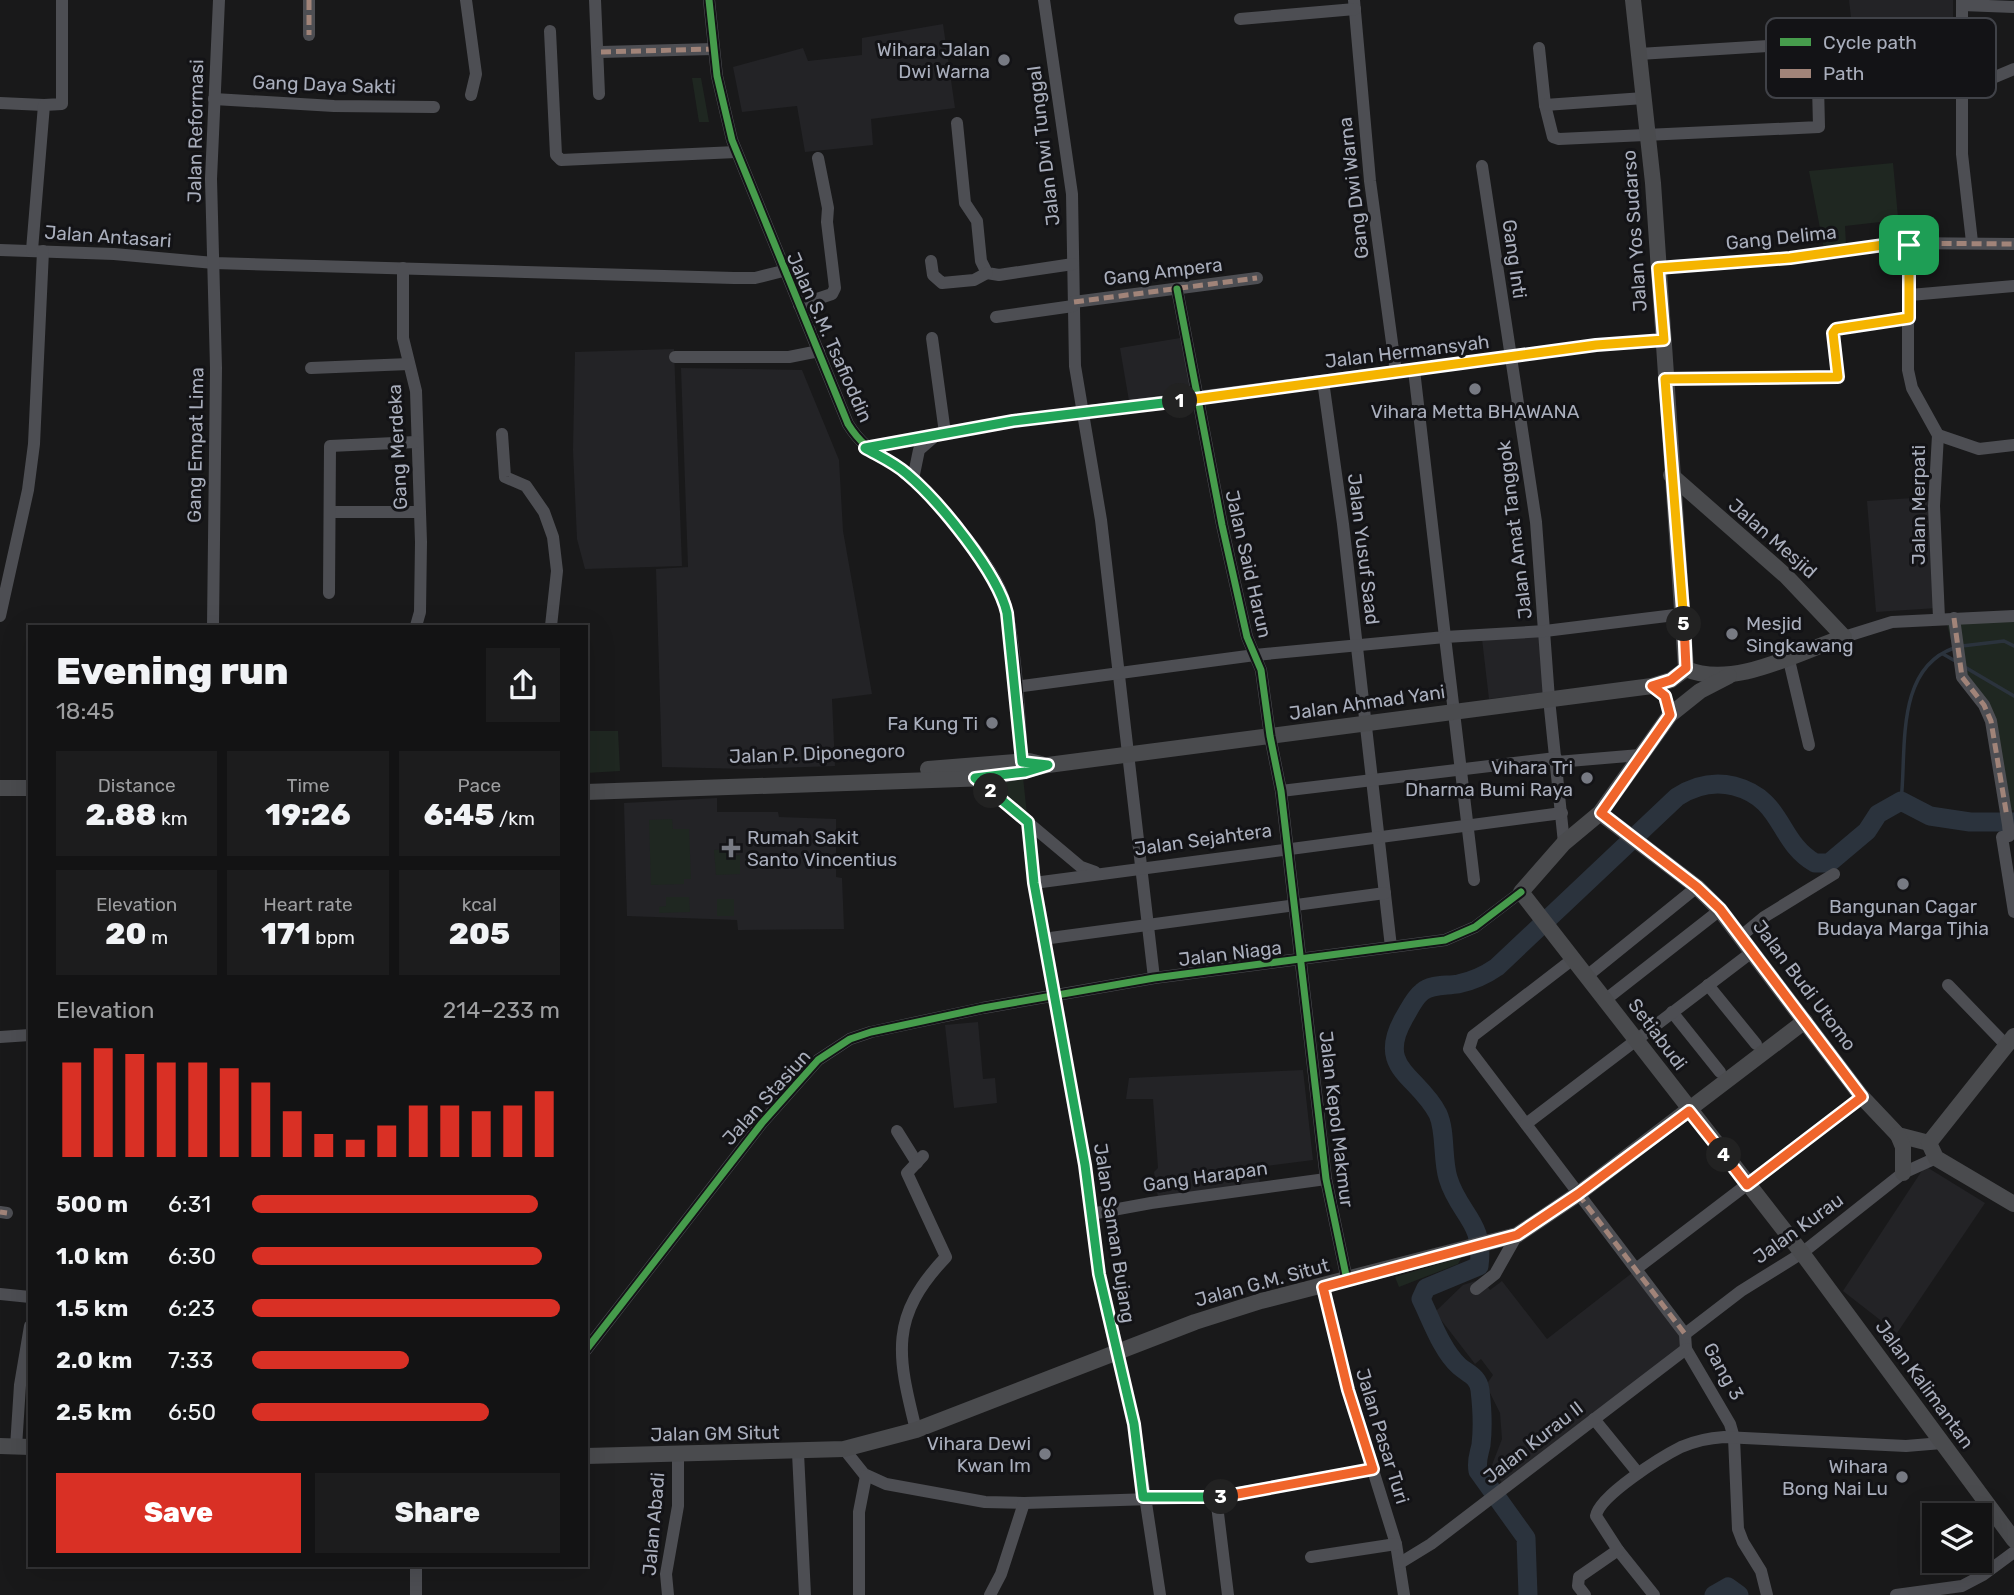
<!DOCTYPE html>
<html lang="en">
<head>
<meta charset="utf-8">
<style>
  body { margin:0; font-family:Rubik,sans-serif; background:#1c1c1d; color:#f1f3f6; height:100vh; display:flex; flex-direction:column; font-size:26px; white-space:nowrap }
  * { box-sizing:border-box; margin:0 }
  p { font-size:23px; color:#9d9ea0 }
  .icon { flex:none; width:38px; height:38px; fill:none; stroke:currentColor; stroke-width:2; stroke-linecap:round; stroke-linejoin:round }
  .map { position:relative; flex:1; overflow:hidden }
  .side { position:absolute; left:28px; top:625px; width:560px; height:942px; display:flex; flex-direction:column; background:#131314; border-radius:0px; box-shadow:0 7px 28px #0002,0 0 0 2px #323234 }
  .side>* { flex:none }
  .fabs { position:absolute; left:1922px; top:1503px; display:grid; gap:14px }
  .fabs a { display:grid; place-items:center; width:70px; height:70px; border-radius:0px; background:#131314; box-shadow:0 7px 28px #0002,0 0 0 2px #323234; font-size:35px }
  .pin { position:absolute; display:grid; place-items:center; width:60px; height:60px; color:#fff; margin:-30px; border-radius:14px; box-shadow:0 4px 10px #0006 }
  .km { position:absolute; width:35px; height:35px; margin:-18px; border-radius:50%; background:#222; color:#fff; font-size:19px; line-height:35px; text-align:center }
  .round { display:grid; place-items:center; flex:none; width:74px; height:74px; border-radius:0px; background:#1c1c1d }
  .summary { display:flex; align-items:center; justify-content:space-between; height:119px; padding:0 28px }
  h1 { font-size:38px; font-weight:800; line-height:52px }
  .metrics { display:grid; grid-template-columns:repeat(3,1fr); gap:10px; height:119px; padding:7px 28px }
  .metrics div { display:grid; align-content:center; border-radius:0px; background:#1c1c1d; text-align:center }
  .metrics b { font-size:30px; font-weight:800 }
  .metrics small { font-size:19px; font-weight:400 }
  .metrics p { font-size:19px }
  .chart { height:196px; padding:14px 28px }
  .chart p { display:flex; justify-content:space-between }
  .chart svg { width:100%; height:126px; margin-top:7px; stroke:#d93025; stroke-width:6 }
  .primary-button { display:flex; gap:14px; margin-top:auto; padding:14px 28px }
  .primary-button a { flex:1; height:80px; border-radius:0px; background:#d93025; color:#fff; font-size:28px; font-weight:800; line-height:80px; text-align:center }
  .primary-button a+a { background:#1c1c1d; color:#f1f3f6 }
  ul { padding:0 28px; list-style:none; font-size:23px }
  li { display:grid; grid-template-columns:112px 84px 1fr; align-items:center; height:52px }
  li i { height:18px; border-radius:9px; background:#d93025 }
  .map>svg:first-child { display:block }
</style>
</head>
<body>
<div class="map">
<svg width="2014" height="1595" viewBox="0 0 2014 1595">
  <rect width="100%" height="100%" fill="#19191a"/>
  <g fill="#232326">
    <path d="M1849,0H1953V82L1858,79Z"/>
    <path d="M943,24L955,108L871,119L873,145L805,152L797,106L742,112L733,67L803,48L808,61L862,55V38Z"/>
    <path d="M1180,338L1191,389L1129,401L1120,348Z"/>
    <path d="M674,349L682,566L585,569L577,539L573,450L575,352Z"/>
    <path d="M681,368L802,370L839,460L843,531L872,694L832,699L835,766L750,769L662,767L656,569L688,567Z"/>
    <path d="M1928,497L1937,608L1876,612L1867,501Z"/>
    <path d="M1540,632L1547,692L1489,699L1482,639Z"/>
    <path d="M717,798V812H778L779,817L836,819V877L842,878L844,929L738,930L737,920L627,916L624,803Z"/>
    <path d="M978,1022L983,1079L995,1078L997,1103L954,1108L945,1025Z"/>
    <path d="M1303,1070L1313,1160L1258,1167L1260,1185L1158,1198L1154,1172L1158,1168L1153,1099H1126L1129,1078Z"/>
    <path d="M1925,1166L1985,1203L1897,1333L1843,1291Z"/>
    <path d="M1632,1273L1685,1344L1503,1485L1492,1465L1502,1439L1500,1413L1486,1385L1493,1375L1481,1359L1475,1364L1435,1312L1463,1285L1482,1279L1490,1290L1502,1281L1547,1339Z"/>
  </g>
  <g fill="#1f2721">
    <path d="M692,78H701L709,122H699Z"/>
    <path d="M1893,163L1900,239L1891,240L1889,221L1845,226L1846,244L1824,249L1809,171Z"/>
    <path d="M2014,621V810L2002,811L1986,714L1958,671L1947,624Z"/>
    <path d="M586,731H618L620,771L586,773Z"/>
    <path d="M1023,777L1027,815L995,788L999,784Z"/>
    <path d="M672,819L673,829H689L691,879H684V884L651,885L649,820Z"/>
    <path d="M731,849V856L740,855V874L716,875L714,850Z"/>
    <path d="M666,897H689L690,912L659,913V907L666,906Z"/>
    <rect x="717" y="899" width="17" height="17"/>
    <path d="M1462,1257L1458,1264L1399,1287L1395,1277Z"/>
  </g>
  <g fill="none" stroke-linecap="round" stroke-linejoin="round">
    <g stroke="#2b333d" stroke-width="3.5">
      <path d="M1962,646L2004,641L2014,646"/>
      <path d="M1943,654L1957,662"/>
      <path d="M1963,666L2014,696"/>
      <path d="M1901,801C1907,752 1894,669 1954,648"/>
    </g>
    <g stroke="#2b333d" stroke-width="19">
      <path d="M1528,1595L1526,1538L1478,1471C1476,1460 1479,1455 1481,1445C1483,1428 1482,1407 1480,1390C1478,1376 1468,1374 1459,1366C1442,1351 1431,1319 1421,1299L1426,1288L1479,1266C1485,1221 1459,1215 1448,1178C1442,1158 1446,1132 1438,1114C1418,1075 1375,1069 1404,1018C1409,1010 1414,998 1422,992C1431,984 1446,986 1458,984C1473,981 1484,976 1497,967L1677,797C1694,786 1713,781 1734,786C1784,799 1777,841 1815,863H1829L1867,831L1878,814L1901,801L1930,816L1970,822H2014"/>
      <path d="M1714,1595L1728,1587L1739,1595"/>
    </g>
    <g stroke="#4d4e53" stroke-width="12">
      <path d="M309,0V35"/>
      <path d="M466,0L476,74L471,95"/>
      <path d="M595,0L599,94"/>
      <path d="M709,0L717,76L732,140L848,424C869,458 891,456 916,482C943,511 982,551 999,587C1015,618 1020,723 1022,762"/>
      <path d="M1044,0L1072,194L1075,366L1101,520L1154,978"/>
      <path d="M1354,0L1370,181L1396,372"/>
      <path d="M1962,0V154L1972,242"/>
      <path d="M1962,5L2014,7"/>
      <path d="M1240,19L1355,9"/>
      <path d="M550,31L556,155L561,160L736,152"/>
      <path d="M1539,48L1545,105L1553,137L1559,139L1819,127L1817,43L1639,54"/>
      <path d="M601,52L713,49"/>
      <path d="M1960,81L1995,77L2014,69"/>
      <path d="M214,99L334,106L434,107"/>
      <path d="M0,103L44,105"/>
      <path d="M1545,105L1644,98"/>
      <path d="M957,123L965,203L977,221L981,261L987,273L999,275L1073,264"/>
      <path d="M1482,166L1536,522L1549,699L1564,843"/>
      <path d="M1908,245V370L1912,388L1938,435L1934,506L1939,618"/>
      <path d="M0,250L114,254L214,263L734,278H755L783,271"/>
      <path d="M32,250L44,105L62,104V0"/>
      <path d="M931,261L933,275L942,283L974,280L987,273"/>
      <path d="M403,268V338L416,391L421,542L420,612L416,626"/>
      <path d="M1658,268L1790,258L1898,243L2014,244"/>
      <path d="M1177,289L1222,525L1247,637L1261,670L1270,736L1281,791L1326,1179L1347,1280"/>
      <path d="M1910,295L2014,286"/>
      <path d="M1074,302L1257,278"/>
      <path d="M799,305L832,294L835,288L827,222L828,208L818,158"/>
      <path d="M996,317L1073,306"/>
      <path d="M932,338L945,433"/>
      <path d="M675,357H789L819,351"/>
      <path d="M311,368L409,364"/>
      <path d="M1665,378L1838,377L1833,333L1836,329L1909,318"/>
      <path d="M1323,381L1343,524L1391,947"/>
      <path d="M502,434L505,477L526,486L544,512L553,537L557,571L551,626"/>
      <path d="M1938,435L1979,449L2014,445"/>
      <path d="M865,448L1013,421L1596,345L1663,340"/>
      <path d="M913,479L919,450L934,437"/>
      <path d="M331,512H419"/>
      <path d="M329,593L330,446L416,442"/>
      <path d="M0,616L28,490L34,444L43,251"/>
      <path d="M1954,618L1962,677L1984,705L1991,721L2008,825L2009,836L2002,837L2014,912"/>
      <path d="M213,626L216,368L211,179L219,0"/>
      <path d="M1844,637L1892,622L2014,616"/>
      <path d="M1788,656L1809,745"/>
      <path d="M1015,687L1255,655L1445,637L1414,370"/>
      <path d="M1557,762L1640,755"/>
      <path d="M975,778L1081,867L1095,872"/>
      <path d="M1281,791L1556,758"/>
      <path d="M1028,822L1034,883L1085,1165L1099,1274L1134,1424L1160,1595"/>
      <path d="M1474,880L1445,637L1545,631L1683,614"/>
      <path d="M1034,883L1562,813"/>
      <path d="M1740,937L1764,917L1834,874"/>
      <path d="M1043,939L1385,893"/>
      <path d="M1573,959L1473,1036L1469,1049L1685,1334L1686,1349L1730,1424L1734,1438L1738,1529L1743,1542L1761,1571L1767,1595"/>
      <path d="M1587,976L1697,887"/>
      <path d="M1708,985L1756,1044"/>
      <path d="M1948,985L2006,1045"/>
      <path d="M1605,1000L1720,910"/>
      <path d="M1672,1012L1720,1072"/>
      <path d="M0,1037L30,1035"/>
      <path d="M1526,1124L1752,952"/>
      <path d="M897,1131L917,1163"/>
      <path d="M0,1212L7,1213"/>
      <path d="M1091,1214L1151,1203L1326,1179"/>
      <path d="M1636,1269L1862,1097"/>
      <path d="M1323,1287L1348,1390L1396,1544L1404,1595"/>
      <path d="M1476,1289L1495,1274L1517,1235"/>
      <path d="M0,1294L30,1297"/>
      <path d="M1685,1334L1741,1291L1802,1253L1903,1173L1936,1158"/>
      <path d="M586,1350L762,1123L818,1060L850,1039L871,1032L983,1008L1154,978L1445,940L1475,927L1521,892"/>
      <path d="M1594,1419L1638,1473"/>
      <path d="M916,1430C897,1354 889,1317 946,1257L907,1173L923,1156"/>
      <path d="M16,1447L20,1385L30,1326"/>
      <path d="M844,1449L864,1474L886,1484L985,1502L1024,1503L1216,1497L1373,1469"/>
      <path d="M798,1453L805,1595"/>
      <path d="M1216,1497L1228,1595"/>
      <path d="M1618,1550L1654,1595"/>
      <path d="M1311,1557L1396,1544"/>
      <path d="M1400,1563L1431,1544L1686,1349"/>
      <path d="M416,1564V1595"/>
      <path d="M668,1595L666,1574L678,1506V1455"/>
      <path d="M859,1595V1512L866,1476"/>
      <path d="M990,1595L1001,1574L1024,1503"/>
      <path d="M1585,1595L1578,1586L1579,1577L1618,1550L1596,1516C1599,1496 1661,1457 1681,1447C1695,1441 1709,1438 1724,1437L1906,1446L1942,1443"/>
      <path d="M1896,1595L1962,1586L1983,1575L2014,1552"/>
    </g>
    <g stroke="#4a4b4e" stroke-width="16">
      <path d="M1633,0L1653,183L1686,669"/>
      <path d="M1671,475L1786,576L1844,637C1796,653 1734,689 1686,669"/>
      <path d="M1729,676L1700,691L1670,715L1600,813L1564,843L1521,892L1802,1253L2014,1540"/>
      <path d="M928,769L1029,761L1041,764"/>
      <path d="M0,788H30"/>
      <path d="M586,792L989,778L1048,765L1652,686L1671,680L1686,669"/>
      <path d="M1600,813L1697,887L1720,910L1862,1097L1898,1135L1929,1143"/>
      <path d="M2014,1036L1929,1143L1936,1158L2014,1204"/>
      <path d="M1898,1135L1903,1147V1173"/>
      <path d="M0,1446L30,1447"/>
      <path d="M586,1456L844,1449L916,1430L1195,1322L1261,1301L1517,1235L1578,1194L1805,1021"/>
    </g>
    <g stroke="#a18479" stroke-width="5" stroke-dasharray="10 5" stroke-linecap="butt">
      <path d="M309,0V35"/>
      <path d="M601,52L713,49"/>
      <path d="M1658,268L1790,258L1898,243L2014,244"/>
      <path d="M1074,302L1257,278"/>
      <path d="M1954,618L1962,677L1984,705L1991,721L2007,817"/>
      <path d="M1578,1194L1685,1334"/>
      <path d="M0,1212L7,1213"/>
    </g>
    <g stroke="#131316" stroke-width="11">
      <g id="cycleway">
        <path d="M709,0L717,76L732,140L848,424C869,458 891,456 916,482C943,511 982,551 999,587C1015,618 1020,723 1022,762"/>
        <path d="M1177,289L1222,525L1247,637L1261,670L1270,736L1281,791L1326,1179L1347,1280"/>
        <path d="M586,1350L762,1123L818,1060L850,1039L871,1032L983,1008L1154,978L1445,940L1475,927L1521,892"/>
      </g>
    </g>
    <use href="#cycleway" stroke="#469c4c" stroke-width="7"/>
  </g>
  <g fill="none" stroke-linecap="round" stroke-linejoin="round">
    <g stroke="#fff" stroke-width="14">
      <path id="split-1" d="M1180,401L1596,345L1664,340L1658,268L1790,258L1898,243L1909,245"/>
    </g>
    <g stroke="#fff" stroke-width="14">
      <path id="split-2" d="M991,791L975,778L1025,772L1048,765L1022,762L1007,613C998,573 939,501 907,474C895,463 879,456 865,448L1013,421L1180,401"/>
    </g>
    <g stroke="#fff" stroke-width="14">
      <path id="split-3" d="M991,791L1028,822L1034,883L1085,1165L1099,1274L1134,1424L1143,1497H1221"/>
    </g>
    <g stroke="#fff" stroke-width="14">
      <path id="split-4" d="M1221,1497L1373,1469L1348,1390L1323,1287L1517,1235L1578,1194L1689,1111L1724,1155"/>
    </g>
    <g stroke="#fff" stroke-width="14">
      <path id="split-5" d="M1684,624L1686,668L1671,680L1652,686L1665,696L1670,715L1601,813L1697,887L1720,909L1862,1097L1747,1185L1724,1155"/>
    </g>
    <g stroke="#fff" stroke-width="14">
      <path id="split-6" d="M1684,624L1665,379L1838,377L1833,333L1836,329L1909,318V245"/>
    </g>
    <use href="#split-1" stroke="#f5b400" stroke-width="9"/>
    <use href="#split-2" stroke="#22a559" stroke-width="9"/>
    <use href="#split-3" stroke="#22a559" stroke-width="9"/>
    <use href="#split-4" stroke="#f0652b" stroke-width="9"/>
    <use href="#split-5" stroke="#f0652b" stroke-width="9"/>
    <use href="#split-6" stroke="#f5b400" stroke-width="9"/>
  </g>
  <g fill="#777a83" stroke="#131316" stroke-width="2.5">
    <circle cx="1004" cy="60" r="7"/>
    <circle cx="1475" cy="389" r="7"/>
    <circle cx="1732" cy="634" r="7"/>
    <circle cx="992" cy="723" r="7"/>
    <circle cx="1587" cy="778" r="7"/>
    <path d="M727.5 837.5h7v7h7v7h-7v7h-7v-7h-7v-7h7z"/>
    <circle cx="1903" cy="884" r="7"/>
    <circle cx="1045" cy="1454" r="7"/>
    <circle cx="1902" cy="1477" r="7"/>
  </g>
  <g text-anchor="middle" stroke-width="6" stroke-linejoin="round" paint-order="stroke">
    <g font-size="19" fill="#a9aebc" stroke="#131316" text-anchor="end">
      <text x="990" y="56">Wihara Jalan<tspan x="990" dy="22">Dwi Warna</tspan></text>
      <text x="1475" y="418" text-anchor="middle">Vihara Metta BHAWANA</text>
      <text x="1746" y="630" text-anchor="start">Mesjid<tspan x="1746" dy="22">Singkawang</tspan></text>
      <text x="978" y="730">Fa Kung Ti</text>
      <text x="1573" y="774">Vihara Tri<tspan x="1573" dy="22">Dharma Bumi Raya</tspan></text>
      <text x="747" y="844" text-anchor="start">Rumah Sakit<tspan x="747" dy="22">Santo Vincentius</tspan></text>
      <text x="1903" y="913" text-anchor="middle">Bangunan Cagar<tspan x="1903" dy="22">Budaya Marga Tjhia</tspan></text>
      <text x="1031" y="1450">Vihara Dewi<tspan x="1031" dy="22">Kwan Im</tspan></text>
      <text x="1888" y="1473">Wihara<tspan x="1888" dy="22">Bong Nai Lu</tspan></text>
    </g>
    <g font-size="19" fill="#a9aebc" stroke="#131316">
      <text transform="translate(324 84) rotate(2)" y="7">Gang Daya Sakti</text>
      <text transform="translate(195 131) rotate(-89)" y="7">Jalan Reformasi</text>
      <text transform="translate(1043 146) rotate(-97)" y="7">Jalan Dwi Tunggal</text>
      <text transform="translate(1353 188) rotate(-97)" y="7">Gang Dwi Warna</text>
      <text transform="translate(1634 231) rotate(-94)" y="7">Jalan Yos Sudarso</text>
      <text transform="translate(108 236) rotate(4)" y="7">Jalan Antasari</text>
      <text transform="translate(1781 237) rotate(-6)" y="7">Gang Delima</text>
      <text transform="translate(1515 259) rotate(82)" y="7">Gang Inti</text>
      <text transform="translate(1163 271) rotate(-7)" y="7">Gang Ampera</text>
      <text transform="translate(830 337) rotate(66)" y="7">Jalan S.M. Tsafioddin</text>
      <text transform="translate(1407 351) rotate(-7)" y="7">Jalan Hermansyah</text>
      <text transform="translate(195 445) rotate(-89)" y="7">Gang Empat Lima</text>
      <text transform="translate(397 447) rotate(-93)" y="7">Gang Merdeka</text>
      <text transform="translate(1918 505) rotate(-90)" y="7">Jalan Merpati</text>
      <text transform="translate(1514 530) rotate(-97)" y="7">Jalan Amat Tanggok</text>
      <text transform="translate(1773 538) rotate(41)" y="7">Jalan Mesjid</text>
      <text transform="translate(1364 549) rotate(83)" y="7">Jalan Yusuf Saad</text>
      <text transform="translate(1249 564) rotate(77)" y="7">Jalan Said Harun</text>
      <text transform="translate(1367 702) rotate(-8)" y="7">Jalan Ahmad Yani</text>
      <text transform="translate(817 753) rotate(-2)" y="7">Jalan P. Diponegoro</text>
      <text transform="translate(1203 839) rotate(-8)" y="7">Jalan Sejahtera</text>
      <text transform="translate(1230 953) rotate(-7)" y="7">Jalan Niaga</text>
      <text transform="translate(1805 985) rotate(53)" y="7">Jalan Budi Utomo</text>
      <text transform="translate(1658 1034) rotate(53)" y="7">Setiabudi</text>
      <text transform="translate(766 1097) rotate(-48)" y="7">Jalan Stasiun</text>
      <text transform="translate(1337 1119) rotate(83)" y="7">Jalan Kepol Makmur</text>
      <text transform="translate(1205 1176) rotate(-8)" y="7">Gang Harapan</text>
      <text transform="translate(1798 1228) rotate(-36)" y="7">Jalan Kurau</text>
      <text transform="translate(1115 1233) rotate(81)" y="7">Jalan Saman Bujang</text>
      <text transform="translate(1262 1282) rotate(-15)" y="7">Jalan G.M. Situt</text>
      <text transform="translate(1724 1371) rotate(61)" y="7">Gang 3</text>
      <text transform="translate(1925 1384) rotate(54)" y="7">Jalan Kalimantan</text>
      <text transform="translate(715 1433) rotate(-1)" y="7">Jalan GM Situt</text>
      <text transform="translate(1383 1436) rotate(73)" y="7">Jalan Pasar Turi</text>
      <text transform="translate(1533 1442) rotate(-38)" y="7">Jalan Kurau II</text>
      <text transform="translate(653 1524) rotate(-85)" y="7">Jalan Abadi</text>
    </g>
  </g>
  <rect x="1766" y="18" width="230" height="80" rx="10" fill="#131316" stroke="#404248" stroke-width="2"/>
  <rect x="1780" y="38" width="31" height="8" fill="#469c4c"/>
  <rect x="1780" y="69" width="31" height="9" fill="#a18479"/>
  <g font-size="19" fill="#a9aebc">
    <text x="1823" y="49">Cycle path</text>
    <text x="1823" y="80">Path</text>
  </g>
</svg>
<div class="fabs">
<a><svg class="icon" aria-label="layers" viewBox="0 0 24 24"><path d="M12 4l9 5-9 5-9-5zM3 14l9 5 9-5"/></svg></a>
</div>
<div class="pin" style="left:1909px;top:245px;background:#1e9e55"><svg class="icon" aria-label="arrive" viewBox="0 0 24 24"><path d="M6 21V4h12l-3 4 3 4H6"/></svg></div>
<b class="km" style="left:1180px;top:401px">1</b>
<b class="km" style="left:991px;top:791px">2</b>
<b class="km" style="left:1221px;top:1497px">3</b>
<b class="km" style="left:1724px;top:1155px">4</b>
<b class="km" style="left:1684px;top:624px">5</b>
<section class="side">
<div class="summary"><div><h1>Evening run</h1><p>18:45</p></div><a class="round"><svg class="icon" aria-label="share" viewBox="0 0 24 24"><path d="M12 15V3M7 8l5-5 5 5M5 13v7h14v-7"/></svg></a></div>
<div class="metrics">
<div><p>Distance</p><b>2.88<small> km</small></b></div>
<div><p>Time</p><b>19:26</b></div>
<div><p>Pace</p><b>6:45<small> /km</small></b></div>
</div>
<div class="metrics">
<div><p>Elevation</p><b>20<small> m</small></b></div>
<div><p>Heart rate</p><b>171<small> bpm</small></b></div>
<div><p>kcal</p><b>205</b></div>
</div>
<div class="chart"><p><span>Elevation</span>214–233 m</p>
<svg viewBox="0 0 160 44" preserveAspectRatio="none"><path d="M5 44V11M15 44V6M25 44V8M35 44V11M45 44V11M55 44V13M65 44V18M75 44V28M85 44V36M95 44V38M105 44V33M115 44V26M125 44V26M135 44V28M145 44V26M155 44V21"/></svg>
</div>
<ul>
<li><b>500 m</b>6:31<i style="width:93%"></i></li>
<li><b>1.0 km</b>6:30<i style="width:94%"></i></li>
<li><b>1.5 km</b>6:23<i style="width:100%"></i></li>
<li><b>2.0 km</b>7:33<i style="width:51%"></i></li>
<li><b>2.5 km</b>6:50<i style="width:77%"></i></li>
</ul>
<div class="primary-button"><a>Save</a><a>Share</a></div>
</section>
</div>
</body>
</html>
